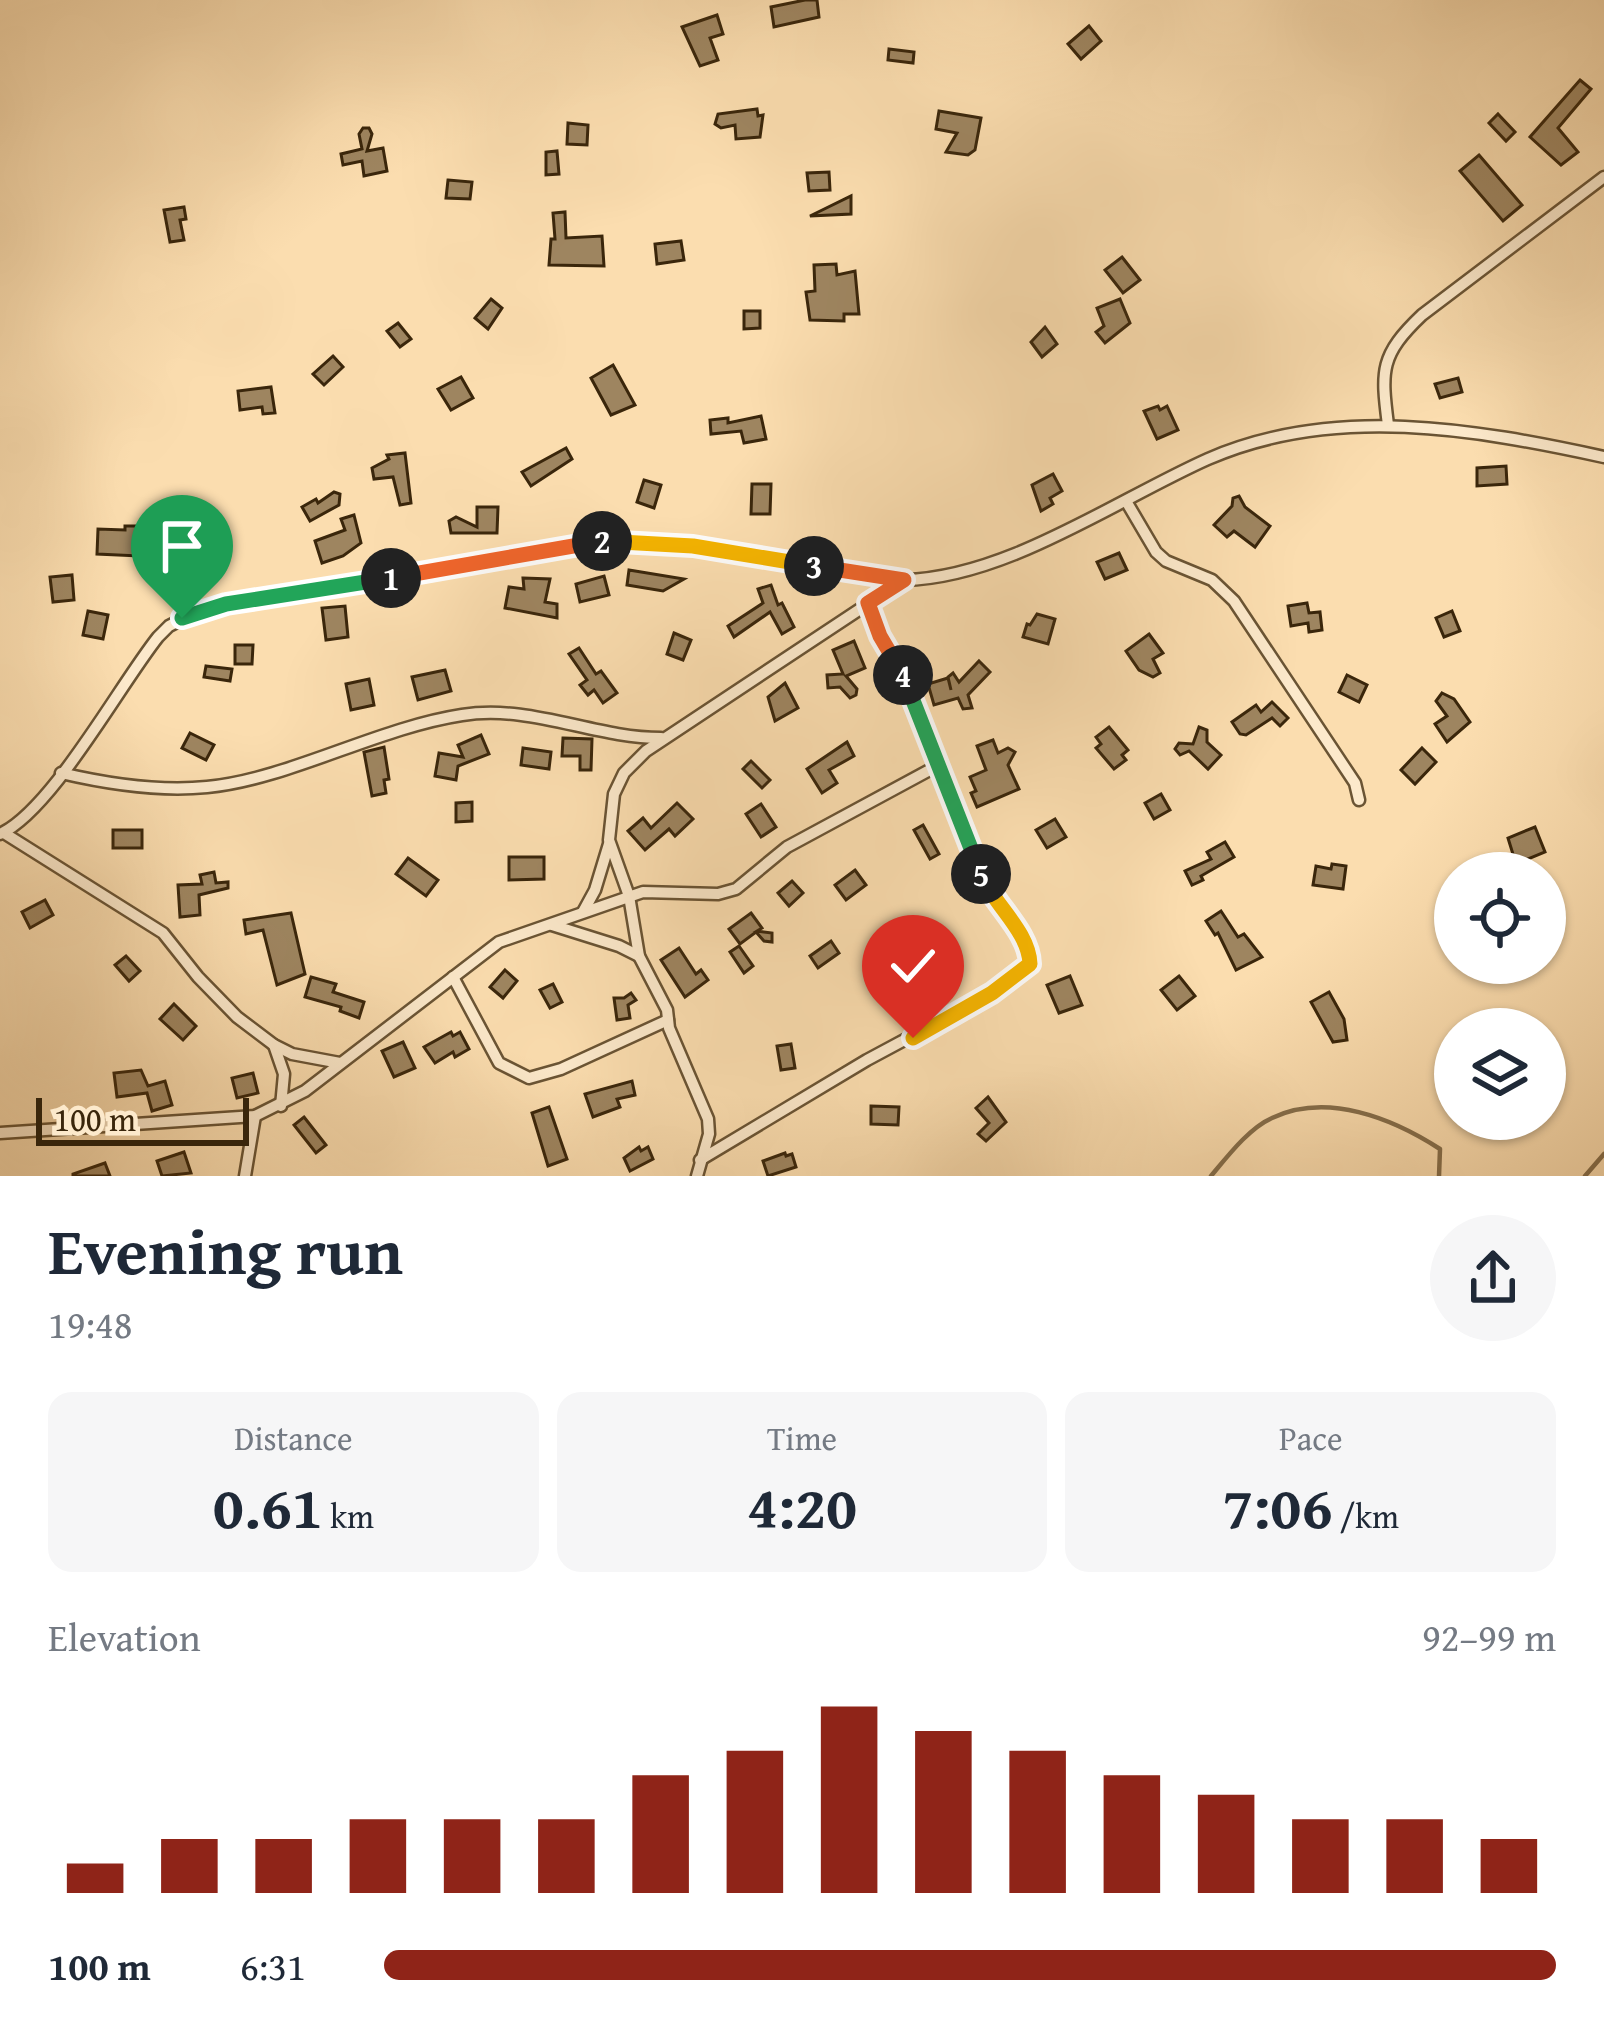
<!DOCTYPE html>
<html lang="en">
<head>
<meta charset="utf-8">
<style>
  body { margin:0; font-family:"Gentium Book Plus",serif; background:#f6f6f7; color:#1f2937; height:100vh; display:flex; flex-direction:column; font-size:45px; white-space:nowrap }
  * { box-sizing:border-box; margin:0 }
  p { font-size:39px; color:#747a83 }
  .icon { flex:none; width:66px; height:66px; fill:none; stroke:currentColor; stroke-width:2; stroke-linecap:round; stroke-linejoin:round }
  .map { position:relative; height:1176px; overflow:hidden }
  .details { display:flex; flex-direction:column; background:#fff; flex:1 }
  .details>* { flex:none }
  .fabs { position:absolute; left:1434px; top:852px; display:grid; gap:24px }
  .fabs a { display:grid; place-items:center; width:132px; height:132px; border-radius:50%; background:#fff; box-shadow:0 3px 9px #0004; font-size:60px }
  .scale { position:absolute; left:36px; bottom:30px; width:213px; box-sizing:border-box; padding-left:12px; border:6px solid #3a260b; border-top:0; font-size:33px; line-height:42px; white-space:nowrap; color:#3a260b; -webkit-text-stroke:9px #fce9cb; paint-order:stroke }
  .pin { position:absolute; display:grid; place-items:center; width:102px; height:102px; color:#fff; margin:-123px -51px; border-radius:50% 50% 50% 0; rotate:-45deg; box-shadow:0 0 12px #0007 }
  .pin .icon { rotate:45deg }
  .km { position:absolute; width:60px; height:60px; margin:-30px; border-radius:50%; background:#222; color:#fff; font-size:33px; line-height:60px; text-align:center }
  .round { display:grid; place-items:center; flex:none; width:126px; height:126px; border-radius:63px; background:#f6f6f7 }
  .headline { display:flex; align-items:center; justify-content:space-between; height:204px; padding:0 48px }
  h1 { font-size:66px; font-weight:700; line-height:90px }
  .metrics { display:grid; grid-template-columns:repeat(3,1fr); gap:18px; height:204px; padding:12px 48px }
  .metrics div { display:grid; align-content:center; border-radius:24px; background:#f6f6f7; text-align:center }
  .metrics b { font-size:60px; font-weight:700 }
  .metrics small { font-size:33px; font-weight:400 }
  .metrics p { font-size:33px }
  .chart { height:336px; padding:24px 48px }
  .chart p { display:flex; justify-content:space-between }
  .chart svg { width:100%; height:216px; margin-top:12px; stroke:#8f2418; stroke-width:6 }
  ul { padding:0 48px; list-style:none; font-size:39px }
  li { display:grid; grid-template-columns:192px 144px 1fr; align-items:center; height:90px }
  li i { height:30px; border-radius:15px; background:#8f2418 }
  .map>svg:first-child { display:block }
</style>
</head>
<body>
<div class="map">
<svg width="1604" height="1176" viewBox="0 0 1604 1176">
  <rect width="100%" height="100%" fill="#fbddaf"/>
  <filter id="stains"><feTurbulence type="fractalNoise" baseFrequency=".00167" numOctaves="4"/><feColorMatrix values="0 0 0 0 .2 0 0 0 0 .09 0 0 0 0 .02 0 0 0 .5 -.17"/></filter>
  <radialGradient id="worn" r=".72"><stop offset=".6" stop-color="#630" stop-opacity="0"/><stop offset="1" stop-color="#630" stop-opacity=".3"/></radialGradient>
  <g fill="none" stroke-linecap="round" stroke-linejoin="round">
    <g stroke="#866f4c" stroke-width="4.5">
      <path d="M1211,1176C1227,1157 1249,1128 1272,1118C1327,1092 1392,1118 1440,1149L1439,1176"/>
      <path d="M1585,1176L1604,1154"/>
    </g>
  </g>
  <g fill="#9e8560" stroke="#3a260b" stroke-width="3">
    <path d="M805,0H817L819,17L774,27L771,7Z"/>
    <path d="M717,15L723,34L710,38L718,60L700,66L682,27Z"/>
    <path d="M1089,26L1101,41L1081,59L1068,44Z"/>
    <path d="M889,49L914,52L913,63L888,60Z"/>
    <path d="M1580,80L1591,89L1558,128L1578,152L1561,165L1530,137Z"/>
    <path d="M757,109L758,116L763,115L760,137L736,139L735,125L721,128L715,124L718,114Z"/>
    <path d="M939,111L981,118L975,150L968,155L946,152L957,133L936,129Z"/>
    <path d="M1498,114L1515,132L1506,141L1489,123Z"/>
    <path d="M568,123L588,125L587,145L567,144Z"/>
    <path d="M363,128H369L372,134L367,151L383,148L387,171L364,176L362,161L343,165L341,154L362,149L359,134Z"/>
    <path d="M557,151L559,174L546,175V152Z"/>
    <path d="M1479,155L1522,205L1503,221L1460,171Z"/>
    <path d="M829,172L830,190L809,191L807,173Z"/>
    <path d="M448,180L472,182L470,199L446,198Z"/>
    <path d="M851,196V214L810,216Z"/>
    <path d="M184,207L186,219L180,220L184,240L170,242L164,210Z"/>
    <path d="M565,212L566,238L602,236L604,266L549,265L551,239H555L553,213Z"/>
    <path d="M681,241L684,260L657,264L655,244Z"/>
    <path d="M1122,257L1140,280L1123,293L1105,270Z"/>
    <path d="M836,264L837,275L855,271L859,314H844V321L810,320L806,292L815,291L814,265Z"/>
    <path d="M491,299L502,308L488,329L475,318Z"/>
    <path d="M1120,299L1130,323L1105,343L1096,332L1104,326L1097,308Z"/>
    <path d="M744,311H760V328L744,329Z"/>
    <path d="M398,323L411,339L400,347L387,331Z"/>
    <path d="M1045,327L1057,344L1042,357L1031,342Z"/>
    <path d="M333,356L343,367L324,385L313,374Z"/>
    <path d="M613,365L635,405L611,415L591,378Z"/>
    <path d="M461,377L473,398L451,410L438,389Z"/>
    <path d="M1458,378L1462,392L1440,398L1435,384Z"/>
    <path d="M271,387L275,413L263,414L262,407L240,410L238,391Z"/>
    <path d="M1158,406L1160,410L1167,406L1178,430L1157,439L1144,411Z"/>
    <path d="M761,416L766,439L744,443L741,431L711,434L710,420L728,418V423Z"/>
    <path d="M566,448L572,459L531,486L522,472Z"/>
    <path d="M405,453L411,503L400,505L393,477L374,479L372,468L389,459L387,455Z"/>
    <path d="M1506,466L1507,484L1477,486V468Z"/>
    <path d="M1053,474L1062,491L1050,498L1053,504L1041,511L1032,485Z"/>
    <path d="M644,480L661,485L654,508L637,502Z"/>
    <path d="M752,484H771L770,514H751Z"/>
    <path d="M334,492L340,494L339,505L310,521L302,507L316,499L318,503Z"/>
    <path d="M1239,496L1245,507L1270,526L1255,547L1234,531L1227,537L1214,525L1232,506L1233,498Z"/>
    <path d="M477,507H498L497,533H451L449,521L456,517L477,527Z"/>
    <path d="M354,515L361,543L343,556L322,563L315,541L345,530L341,519Z"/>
    <path d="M125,526H140L139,556L97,554L98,529L125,530Z"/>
    <path d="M217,545L218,563L183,565L182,547Z"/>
    <path d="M1119,553L1127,570L1105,579L1097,562Z"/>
    <path d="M629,570L684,579L663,591L627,585Z"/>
    <path d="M72,575L74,600L53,602L50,577Z"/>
    <path d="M604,576L609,595L580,602L576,584Z"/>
    <path d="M523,578L550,579L545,602L557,604V618L505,608L509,587L524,589Z"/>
    <path d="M771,585L778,605L782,603L794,627L782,634L770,612L734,637L728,626L763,603L758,589Z"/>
    <path d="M1307,603L1309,613L1320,612L1322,630L1309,632L1308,623L1291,626L1288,606Z"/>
    <path d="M345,606L348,637L326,640L322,608Z"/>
    <path d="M88,611L108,615L103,639L83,635Z"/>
    <path d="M1452,611L1460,631L1444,637L1436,618Z"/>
    <path d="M1037,614L1055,619L1048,644L1023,637L1027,624L1030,625Z"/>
    <path d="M674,633L691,640L683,660L667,654Z"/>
    <path d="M1149,634L1163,653L1153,659L1160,673L1153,677L1139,670L1126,651Z"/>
    <path d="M854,641L865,668L846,676L857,689L856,695L850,698L840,687L828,688L827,675L843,674L833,650Z"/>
    <path d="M235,645H253L252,664H235Z"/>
    <path d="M579,648L596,674L601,671L617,693L603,703L594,690L588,695L580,685L587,680L569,654Z"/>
    <path d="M979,661L990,672L968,695L972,708L963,709L958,698L934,705L928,684L948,678L951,690L948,677L953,673L959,682Z"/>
    <path d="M206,666L232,669L230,681L204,677Z"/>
    <path d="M445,670L451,691L418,700L412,677Z"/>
    <path d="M1347,675L1367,685L1359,702L1339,692Z"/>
    <path d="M369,679L374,705L351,710L346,684Z"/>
    <path d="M785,683L798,708L775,721L768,697Z"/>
    <path d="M1442,693L1454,699L1470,722L1447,742L1435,724L1447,716L1436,701Z"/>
    <path d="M1272,702L1288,718L1280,726L1272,718L1246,735L1240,734L1232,722L1256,705L1261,712Z"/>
    <path d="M1109,727L1128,750L1122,755L1126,760L1114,769L1096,748L1101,744L1096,737Z"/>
    <path d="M1199,727L1207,730V742L1221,755L1208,769L1189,751L1180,755L1175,749L1179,743L1193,744Z"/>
    <path d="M190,733L214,745L206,760L182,748Z"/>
    <path d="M481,735L489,754L458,766L456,780L435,776L439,753L463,757L458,745Z"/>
    <path d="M563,738L592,739L591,770H580V756H562Z"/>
    <path d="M993,740L998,753L1008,748L1015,752L1008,765L1019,789L977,807L971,793L976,791L970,777L986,770L977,746Z"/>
    <path d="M847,742L854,756L829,770L837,783L822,793L807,769Z"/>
    <path d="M384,747L389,779L384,780L386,793L372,796L364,752Z"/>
    <path d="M523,748L551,752L549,769L521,765Z"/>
    <path d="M1422,748L1436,762L1415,784L1401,770Z"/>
    <path d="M751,761L770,780L762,788L743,769Z"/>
    <path d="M1161,794L1170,810L1154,819L1145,803Z"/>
    <path d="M472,802V821L456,822V803Z"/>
    <path d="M677,803L693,819L675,836L669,829L645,850L628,831L643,818L651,828Z"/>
    <path d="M761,804L776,827L761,837L746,814Z"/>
    <path d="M1055,819L1066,837L1047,848L1036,830Z"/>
    <path d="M923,825L939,854L930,859L914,830Z"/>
    <path d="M1535,827L1545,852L1516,864L1508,838Z"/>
    <rect x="113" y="830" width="29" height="18"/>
    <path d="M1225,842L1234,857L1201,876L1203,880L1192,885L1185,871L1211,859L1207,852Z"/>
    <path d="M509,857H544V879L509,880Z"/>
    <path d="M408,858L438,880L426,896L396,874Z"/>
    <path d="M1332,864L1346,866L1343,889L1313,885L1316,866L1331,869Z"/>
    <path d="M855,870L866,885L846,900L835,885Z"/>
    <path d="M214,872L216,883L228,882V888L199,895L200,915L180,917L178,885L202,884L200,875Z"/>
    <path d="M792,881L803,893L789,906L778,893Z"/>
    <path d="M45,900L53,915L30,928L22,912Z"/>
    <path d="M1221,911L1238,937L1244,934L1262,957L1236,970L1218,933L1215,935L1206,921Z"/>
    <path d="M291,913L305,974L277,985L263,930L246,934L244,920Z"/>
    <path d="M751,913L762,928L757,931L772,933V942L764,941L756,932L740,944L729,929Z"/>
    <path d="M831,941L839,953L818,968L810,956Z"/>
    <path d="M739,946L753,966L744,973L730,952Z"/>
    <path d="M679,948L696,974L701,970L708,980L685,997L661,960Z"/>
    <path d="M126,956L140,971L129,981L115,965Z"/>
    <path d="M505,970L517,981L503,998L490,987Z"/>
    <path d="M917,970L923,992L902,997L897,975Z"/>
    <path d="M1070,976L1082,1005L1059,1013L1047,985Z"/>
    <path d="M1179,976L1195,996L1177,1010L1161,990Z"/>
    <path d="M311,977L336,984L333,992L364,1002L359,1018L340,1011L341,1007L305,997Z"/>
    <path d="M553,984L562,1002L550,1008L540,990Z"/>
    <path d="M1329,992L1344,1019L1347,1040L1333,1042L1311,1002Z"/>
    <path d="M631,993L636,1000L628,1005L630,1018L617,1020L614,998H624Z"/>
    <path d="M174,1004L196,1026L183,1040L160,1019Z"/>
    <path d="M451,1032L453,1036L460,1032L469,1049L455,1057L453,1052L435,1063L424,1047Z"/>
    <path d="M403,1042L415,1068L394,1077L382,1051Z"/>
    <path d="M791,1044L795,1068L781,1070L777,1046Z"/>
    <path d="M141,1070L148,1086L165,1081L172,1105L152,1111L147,1093L117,1097L114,1073Z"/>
    <path d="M253,1073L258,1093L237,1098L232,1078Z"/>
    <path d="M632,1081L635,1095L617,1099L620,1107L593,1117L585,1094Z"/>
    <path d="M988,1097L1006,1122L986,1141L978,1134L989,1123L976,1108Z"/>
    <path d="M871,1106L899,1107L898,1125L871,1124Z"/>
    <path d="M549,1107L567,1159L548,1166L532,1113Z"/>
    <path d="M304,1117L326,1145L316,1153L294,1125Z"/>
    <path d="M639,1147L641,1151L648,1147L653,1159L630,1171L624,1158Z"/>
    <path d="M184,1152L191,1173L162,1176L157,1161Z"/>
    <path d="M785,1153L786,1156L792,1154L796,1167L768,1176L763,1161Z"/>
    <path d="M105,1163L110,1176H73V1174Z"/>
  </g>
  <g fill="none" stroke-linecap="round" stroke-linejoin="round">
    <g stroke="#6a5434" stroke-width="15">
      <g id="minor">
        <path d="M1388,425C1381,370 1380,355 1422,315L1604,177"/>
        <path d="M1126,501L1156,552L1166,561L1212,580L1234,601L1355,783L1359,800"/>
        <path d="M61,773C108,784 158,792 207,787C289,779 377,728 462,715C531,704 594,738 661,738"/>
        <path d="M4,833L163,933L198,977L237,1017L274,1045L292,1054L340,1063"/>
        <path d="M0,834C52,810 119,686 158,637L169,626L202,609L608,541L693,546L904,580C1006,578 1116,500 1208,459C1334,404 1475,429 1604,457"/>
        <path d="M583,912L595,890L609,844"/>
        <path d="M552,925L619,946L639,956"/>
        <path d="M453,977L499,1063L529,1078L561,1069L668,1020"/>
        <path d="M274,1045L284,1074L281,1106"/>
        <path d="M0,1133L255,1116L305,1091L499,942L643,892L718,894L736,889L787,847L937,766"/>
        <path d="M700,1160L867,1060L992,993L1030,964L1024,941L987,890L906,683L868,603"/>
        <path d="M245,1176L255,1116"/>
        <path d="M697,1176L709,1134L708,1119L669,1028L667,1010L639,956L629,896L609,840L614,794L624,773L646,751L904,580"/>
      </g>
    </g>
    <use href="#minor" stroke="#fce9cb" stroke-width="10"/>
  </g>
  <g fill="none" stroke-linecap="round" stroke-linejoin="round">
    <g stroke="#fff" stroke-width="24">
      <path id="split-1" d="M182,618L226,604L391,578"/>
    </g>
    <g stroke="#fff" stroke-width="24">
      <path id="split-2" d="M391,578L602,541"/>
    </g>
    <g stroke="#fff" stroke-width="24">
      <path id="split-3" d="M602,541L693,546L814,566"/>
    </g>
    <g stroke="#fff" stroke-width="24">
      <path id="split-4" d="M814,566L904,580L868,603L880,636L903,675"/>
    </g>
    <g stroke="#fff" stroke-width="24">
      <path id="split-5" d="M903,675L981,874"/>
    </g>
    <g stroke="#fff" stroke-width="24">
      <path id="split-6" d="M913,1038L992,993L1030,964C1029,931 993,904 981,874"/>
    </g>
    <use href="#split-1" stroke="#22a559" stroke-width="15"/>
    <use href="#split-2" stroke="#f0652b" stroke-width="15"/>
    <use href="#split-3" stroke="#f5b400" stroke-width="15"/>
    <use href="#split-4" stroke="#f0652b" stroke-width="15"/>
    <use href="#split-5" stroke="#22a559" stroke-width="15"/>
    <use href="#split-6" stroke="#f5b400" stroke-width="15"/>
  </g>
  <rect width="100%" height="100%" filter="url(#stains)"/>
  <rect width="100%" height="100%" fill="url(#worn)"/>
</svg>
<div class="fabs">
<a><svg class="icon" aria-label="locate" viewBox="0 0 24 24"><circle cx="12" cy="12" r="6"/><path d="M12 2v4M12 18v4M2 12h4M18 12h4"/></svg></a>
<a><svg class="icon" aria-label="layers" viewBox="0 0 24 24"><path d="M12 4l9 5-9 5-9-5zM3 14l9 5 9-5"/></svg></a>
</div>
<div class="scale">100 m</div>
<div class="pin" style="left:182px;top:618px;background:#1e9e55"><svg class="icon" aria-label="arrive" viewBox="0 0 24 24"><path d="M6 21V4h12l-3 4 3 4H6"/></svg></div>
<div class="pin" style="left:913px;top:1038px;background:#d93025"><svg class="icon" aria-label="check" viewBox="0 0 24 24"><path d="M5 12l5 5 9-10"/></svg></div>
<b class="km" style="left:391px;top:578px">1</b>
<b class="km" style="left:602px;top:541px">2</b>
<b class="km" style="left:814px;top:566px">3</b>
<b class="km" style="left:903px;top:675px">4</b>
<b class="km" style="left:981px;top:874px">5</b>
</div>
<section class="details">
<div class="headline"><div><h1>Evening run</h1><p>19:48</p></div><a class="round"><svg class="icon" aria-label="share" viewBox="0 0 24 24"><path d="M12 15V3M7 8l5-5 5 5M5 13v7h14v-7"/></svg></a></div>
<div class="metrics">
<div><p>Distance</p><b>0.61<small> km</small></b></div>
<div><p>Time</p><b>4:20</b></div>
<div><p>Pace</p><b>7:06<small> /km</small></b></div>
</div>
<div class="chart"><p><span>Elevation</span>92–99 m</p>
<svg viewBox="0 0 160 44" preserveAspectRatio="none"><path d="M5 44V38M15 44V33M25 44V33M35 44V29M45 44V29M55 44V29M65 44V20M75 44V15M85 44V6M95 44V11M105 44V15M115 44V20M125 44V24M135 44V29M145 44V29M155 44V33"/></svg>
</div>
<ul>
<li><b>100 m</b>6:31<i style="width:100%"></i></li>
</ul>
</section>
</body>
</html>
